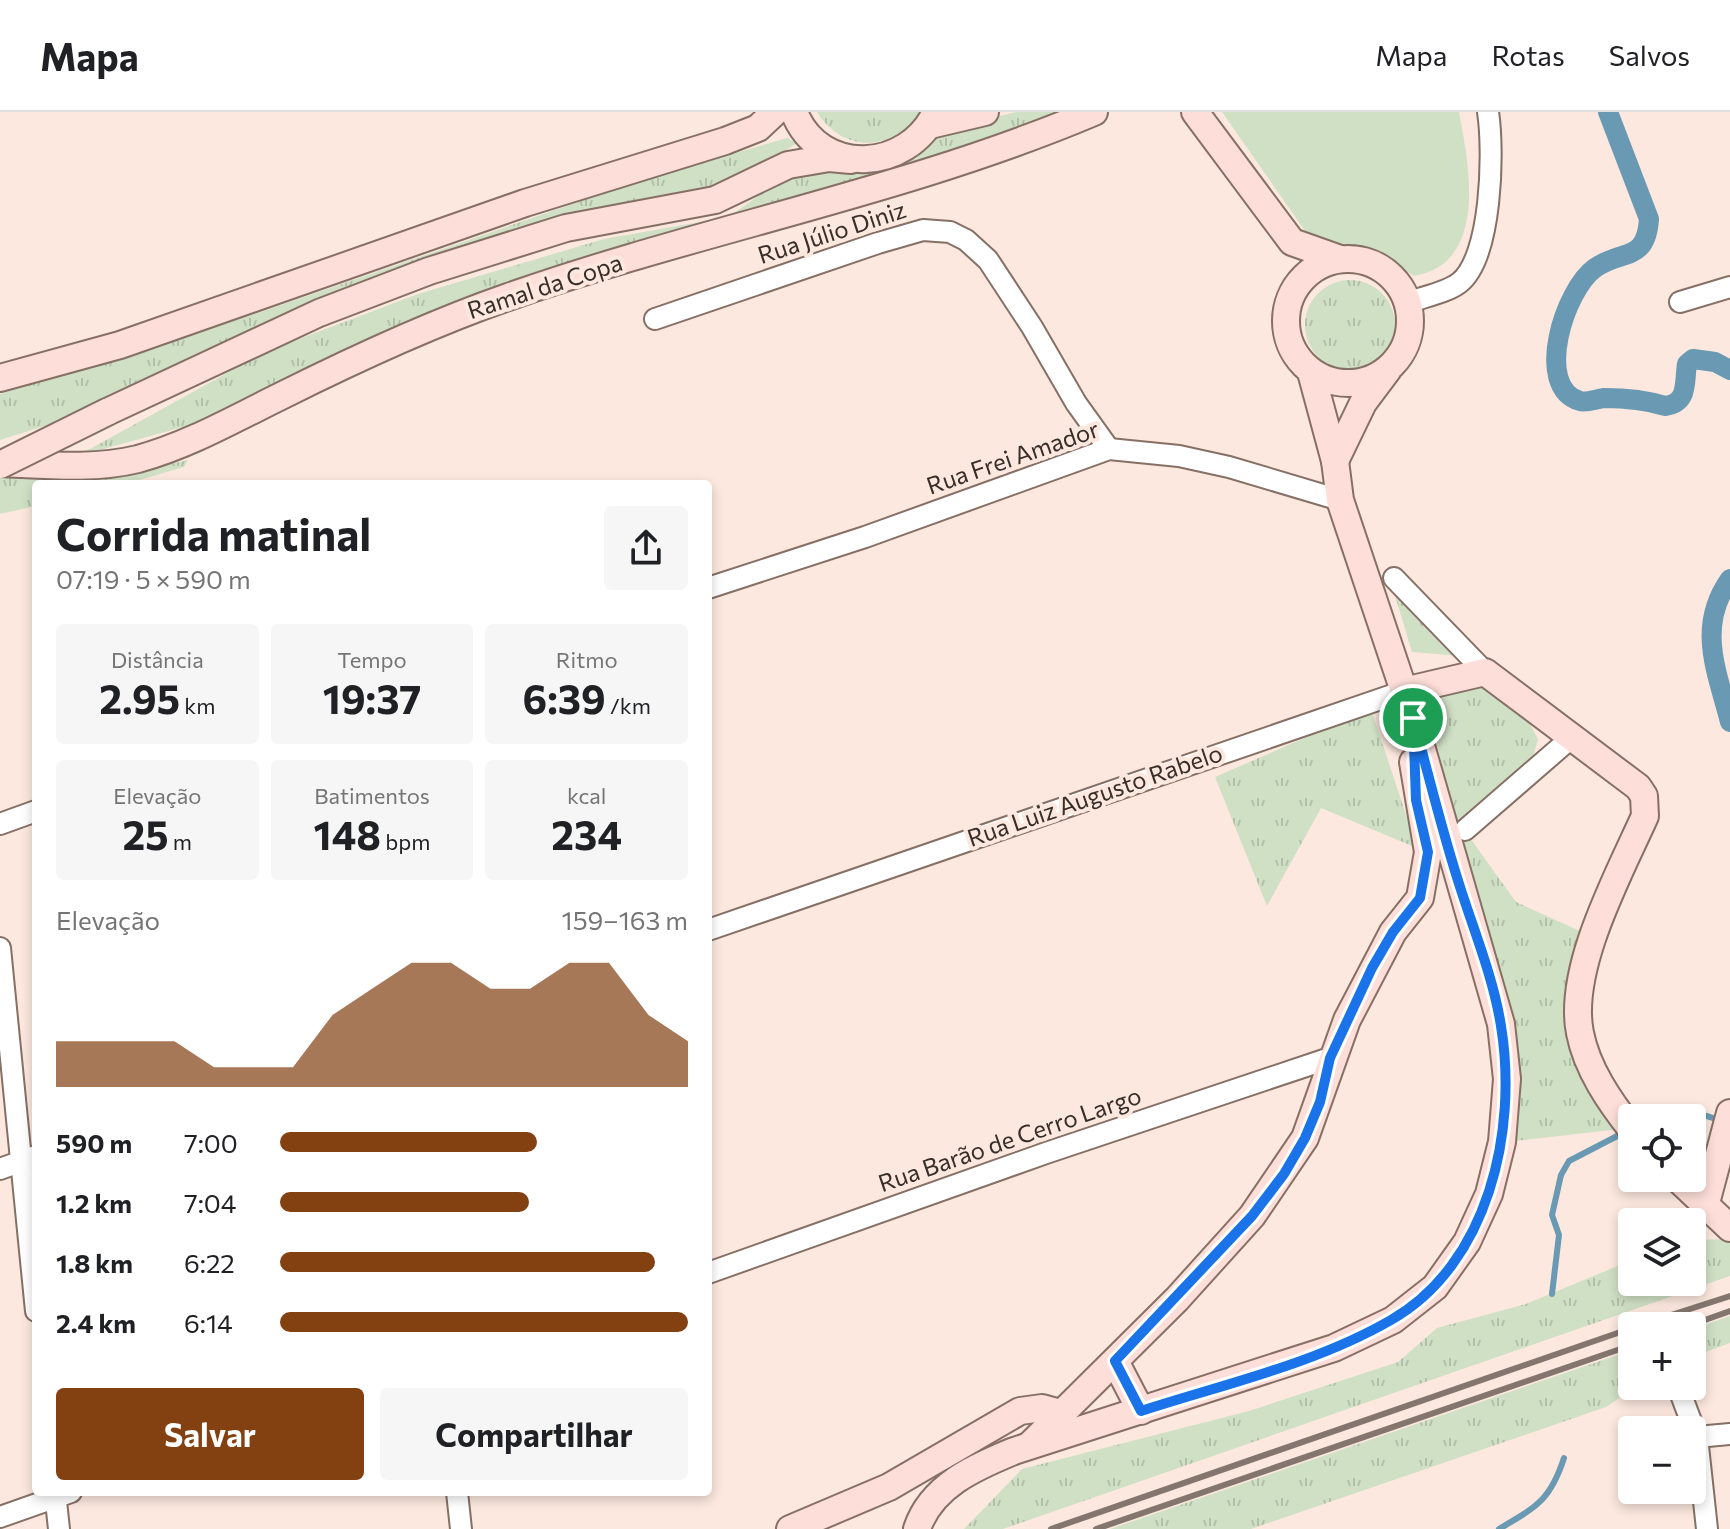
<!DOCTYPE html>
<html lang="pt">
<head>
<meta charset="utf-8">
<style>
  body { margin:0; font-family:Commissioner,sans-serif; background:#f6f6f6; color:#202124; height:100vh; display:flex; flex-direction:column; font-size:30px; white-space:nowrap }
  * { box-sizing:border-box; margin:0 }
  p { font-size:26px; color:#757577 }
  .icon { flex:none; width:44px; height:44px; fill:none; stroke:currentColor; stroke-width:2; stroke-linecap:round; stroke-linejoin:round }
  .map { position:relative; flex:1; overflow:hidden }
  .drawer { position:absolute; left:32px; top:368px; width:680px; height:1016px; display:flex; flex-direction:column; background:#fff; border-radius:8px; box-shadow:0 4px 12px #0003 }
  .drawer>* { flex:none }
  .tools { position:absolute; left:1618px; top:992px; display:grid; gap:16px }
  .tools a { display:grid; place-items:center; width:88px; height:88px; border-radius:8px; background:#fff; box-shadow:0 4px 12px #0003; font-size:40px }
  .pin { position:absolute; display:grid; place-items:center; width:68px; height:68px; color:#fff; margin:-34px; border:4px solid #fff; border-radius:50%; box-shadow:0 2px 8px #0007 }
  .round { display:grid; place-items:center; flex:none; width:84px; height:84px; border-radius:8px; background:#f6f6f6 }
  .headline { display:flex; align-items:center; justify-content:space-between; height:136px; padding:0 24px }
  h1 { font-size:44px; font-weight:700; line-height:60px }
  .figures { display:grid; grid-template-columns:repeat(3,1fr); gap:12px; height:136px; padding:8px 24px }
  .figures div { display:grid; align-content:center; border-radius:8px; background:#f6f6f6; text-align:center }
  .figures b { font-size:40px; font-weight:700 }
  .figures small { font-size:22px; font-weight:400 }
  .figures p { font-size:22px }
  .chart { height:224px; padding:16px 24px }
  .chart p { display:flex; justify-content:space-between }
  .chart svg { width:100%; height:144px; margin-top:8px; fill:#834011; opacity:.7 }
  .primary-button { display:flex; gap:16px; margin-top:auto; padding:16px 24px }
  .primary-button a { flex:1; height:92px; border-radius:8px; background:#834011; color:#fff; font-size:32px; font-weight:700; line-height:92px; text-align:center }
  .primary-button a+a { background:#f6f6f6; color:#202124 }
  ul { padding:0 24px; list-style:none; font-size:26px }
  li { display:grid; grid-template-columns:128px 96px 1fr; align-items:center; height:60px }
  li i { height:20px; border-radius:10px; background:#834011 }
  header { display:flex; align-items:center; gap:48px; box-sizing:border-box; height:112px; padding:0 40px; background:#fff; border-bottom:2px solid #e0e0e0 }
  header strong { font-size:38px }
  nav { display:flex; gap:44px; margin-inline-start:auto; font-size:28px }
  .map>svg:first-child { display:block }
</style>
</head>
<body>
<header>
<strong>Mapa</strong>
<nav><a>Mapa</a><a>Rotas</a><a>Salvos</a></nav>
</header>
<div class="map">
<svg width="1730" height="1417" viewBox="0 0 1730 1417">
  <defs>
    <pattern id="grass-tufts" width="24" height="20" patternUnits="userSpaceOnUse" patternTransform="scale(2)"><rect width="24" height="20" fill="#d0e0c5"/><path d="M3 7l-1-3M5 7V3M7 7l1-3M15 17l-1-3M17 17v-4M19 17l1-3" fill="none" stroke="#b3c0a9"/></pattern>
  </defs>
  <rect width="100%" height="100%" fill="#fce8de"/>
  <g fill="url(#grass-tufts)">
    <path d="M817,0H920C893,40 843,42 817,0Z"/>
    <path d="M1016,0H1071L686,126L238,300L52,351L90,337L265,240L418,182L604,127L728,105L779,70L825,54L866,62L916,47L935,20Z"/>
    <path d="M787,26L797,31L742,67L697,85L576,100L307,197L202,239L54,311L0,328V282L261,200L630,72Z"/>
    <circle cx="1350" cy="213" r="45"/>
    <path d="M188,348L184,355L126,372H83Z"/>
    <path d="M0,364L75,372H36V394L0,402Z"/>
    <path d="M1391,470L1420,509L1461,544L1412,540Z"/>
    <path d="M1483,573L1530,612L1538,627L1533,645L1455,714L1426,582Z"/>
    <path d="M1371,597L1417,736L1321,696L1267,794L1215,665Z"/>
    <path d="M1470,726L1516,790L1591,824L1586,962L1601,998L1620,1017L1515,1029L1460,734Z"/>
    <path d="M1730,1127V1164L1003,1417H964L1022,1357L1249,1299L1398,1250L1437,1216L1526,1192L1632,1148V1170H1692V1128Z"/>
    <path d="M1730,1204V1231L1692,1245V1217Z"/>
    <path d="M1632,1238V1274H1637L1606,1295L1251,1417H1110Z"/>
  </g>
  <path fill="#d0e0c5" d="M1222,0H1459C1469,53 1489,151 1414,164L1373,138L1310,126Z"/>
  <g fill="none" stroke-linecap="round" stroke-linejoin="round">
    <g stroke="#6a99b3" stroke-width="6">
      <path d="M1648,1006C1676,989 1691,1000 1720,1008"/>
      <path d="M1552,1182L1559,1123L1552,1103L1561,1063L1569,1049L1625,1020"/>
      <path d="M1499,1417C1536,1395 1550,1389 1564,1346"/>
    </g>
    <g stroke="#6a99b3" stroke-width="20">
      <path d="M1608,0L1649,107C1646,151 1622,137 1595,156C1565,177 1533,275 1580,289C1586,291 1596,287 1604,286C1623,286 1646,288 1665,294C1689,291 1684,270 1687,252L1693,247L1715,250L1730,258"/>
      <path d="M1730,467C1696,515 1717,559 1730,610"/>
    </g>
    <g stroke="#867065" stroke-width="24">
      <g id="street">
        <path d="M1680,190L1730,175"/>
        <path d="M1407,191C1422,185 1446,181 1459,171C1492,146 1494,39 1488,0"/>
        <path d="M655,207L878,131L923,118L950,120L966,128L988,148L1032,215L1076,291L1109,337"/>
        <path d="M1394,466L1485,560"/>
        <path d="M708,476L865,425L1109,337L1179,344L1229,355L1340,388"/>
        <path d="M0,712L36,699"/>
        <path d="M1465,718L1571,626"/>
        <path d="M708,818L1404,579"/>
        <path d="M0,836L36,1199"/>
        <path d="M0,1057L36,1044"/>
        <path d="M708,1161L1046,1041L1330,946"/>
        <path d="M1680,1280L1697,1325L1707,1417"/>
        <path d="M1697,1325L1730,1322"/>
        <path d="M55,1380L59,1417"/>
        <path d="M457,1380L461,1417"/>
        <path d="M0,1405L71,1380"/>
      </g>
    </g>
    <g stroke="#867065" stroke-width="30">
      <g id="secondary">
        <path d="M794,0C820,66 908,60 936,0"/>
        <path d="M1195,0L1292,130L1340,147"/>
        <path d="M930,13L985,0"/>
        <circle cx="1348" cy="209" r="62"/>
        <path d="M0,266L120,233L525,91L725,29L758,16L775,0"/>
        <path d="M107,300L319,201L429,159L566,116L715,88L788,53L829,46L851,48"/>
        <path d="M1335,349L1363,291L1387,259"/>
        <path d="M0,351C46,353 93,358 138,347C189,333 234,307 281,284C355,247 430,212 508,185C701,117 905,80 1094,0"/>
        <path d="M1404,579L1485,560L1638,675L1644,684L1645,704C1619,762 1567,857 1580,921C1587,957 1610,990 1632,1018"/>
        <path d="M1677,1066L1730,1116"/>
        <path d="M1705,1095L1730,1001"/>
        <path d="M1115,1249L1141,1299"/>
        <path d="M1030,1333L1177,1187L1252,1104L1305,1026L1347,908L1393,820L1420,786L1428,740L1413,650"/>
        <path d="M790,1417L889,1375L1020,1299L1042,1296L1060,1301"/>
        <path d="M917,1417C931,1374 975,1355 1014,1339L1334,1236L1393,1208L1435,1175L1467,1130L1489,1082L1502,1030L1507,967L1501,912L1413,606L1340,388L1335,349L1311,260"/>
      </g>
    </g>
    <use href="#street" stroke="#fff" stroke-width="20"/>
    <use href="#secondary" stroke="#fdded8" stroke-width="26"/>
    <g stroke="#84766f" stroke-width="6">
      <path d="M1637,1214L1730,1184"/>
      <path d="M1688,1214L1730,1199"/>
      <path d="M1051,1417L1632,1216"/>
      <path d="M1096,1417L1632,1233"/>
    </g>
    <g stroke="#867065" stroke-width="30" stroke-linecap="butt">
      <path id="secondary-bridge" d="M0,353L107,300"/>
    </g>
    <use href="#secondary-bridge" stroke="#fdded8" stroke-width="26"/>
  </g>
  <g fill="none" stroke-linecap="round" stroke-linejoin="round">
    <g stroke="#fff" stroke-width="16">
      <path id="route" d="M1413,606C1429,664 1443,724 1462,781C1476,824 1494,869 1501,914C1518,1018 1489,1152 1391,1208C1315,1252 1224,1272 1141,1299L1115,1249L1252,1104L1284,1062L1305,1026L1320,990L1330,946L1372,856L1393,820L1420,786L1428,740L1416,688Z"/>
    </g>
    <use href="#route" stroke="#1a73e8" stroke-width="10"/>
  </g>
  <g text-anchor="middle" stroke-width="8" stroke-linejoin="round" paint-order="stroke">
    <g font-size="24" fill="#372d29" stroke="#fce8de">
      <text transform="translate(832 121) rotate(-18)" y="8">Rua Júlio Diniz</text>
      <text transform="translate(545 175) rotate(-18)" y="8">Ramal da Copa</text>
      <text transform="translate(1013 346) rotate(-19)" y="8">Rua Frei Amador</text>
      <text transform="translate(1095 684) rotate(-19)" y="8">Rua Luiz Augusto Rabelo</text>
      <text transform="translate(1010 1028) rotate(-19)" y="8">Rua Barão de Cerro Largo</text>
    </g>
  </g>
</svg>
<div class="tools">
<a><svg class="icon" aria-label="locate" viewBox="0 0 24 24"><circle cx="12" cy="12" r="6"/><path d="M12 2v4M12 18v4M2 12h4M18 12h4"/></svg></a>
<a><svg class="icon" aria-label="layers" viewBox="0 0 24 24"><path d="M12 4l9 5-9 5-9-5zM3 14l9 5 9-5"/></svg></a>
<a>+</a>
<a>−</a>
</div>
<div class="pin" style="left:1413px;top:606px;background:#1e9e55"><svg class="icon" aria-label="arrive" viewBox="0 0 24 24"><path d="M6 21V4h12l-3 4 3 4H6"/></svg></div>
<section class="drawer">
<div class="headline"><div><h1>Corrida matinal</h1><p>07:19 · 5 × 590 m</p></div><a class="round"><svg class="icon" aria-label="share" viewBox="0 0 24 24"><path d="M12 15V3M7 8l5-5 5 5M5 13v7h14v-7"/></svg></a></div>
<div class="figures">
<div><p>Distância</p><b>2.95<small> km</small></b></div>
<div><p>Tempo</p><b>19:37</b></div>
<div><p>Ritmo</p><b>6:39<small> /km</small></b></div>
</div>
<div class="figures">
<div><p>Elevação</p><b>25<small> m</small></b></div>
<div><p>Batimentos</p><b>148<small> bpm</small></b></div>
<div><p>kcal</p><b>234</b></div>
</div>
<div class="chart"><p><span>Elevação</span>159–163 m</p>
<svg viewBox="0 0 160 44" preserveAspectRatio="none"><path d="M0 44V30L10 30L20 30L30 30L40 38L50 38L60 38L70 22L80 14L90 6L100 6L110 14L120 14L130 6L140 6L150 22L160 30V44z"/></svg>
</div>
<ul>
<li><b>590 m</b>7:00<i style="width:63%"></i></li>
<li><b>1.2 km</b>7:04<i style="width:61%"></i></li>
<li><b>1.8 km</b>6:22<i style="width:92%"></i></li>
<li><b>2.4 km</b>6:14<i style="width:100%"></i></li>
</ul>
<div class="primary-button"><a>Salvar</a><a>Compartilhar</a></div>
</section>
</div>
</body>
</html>
